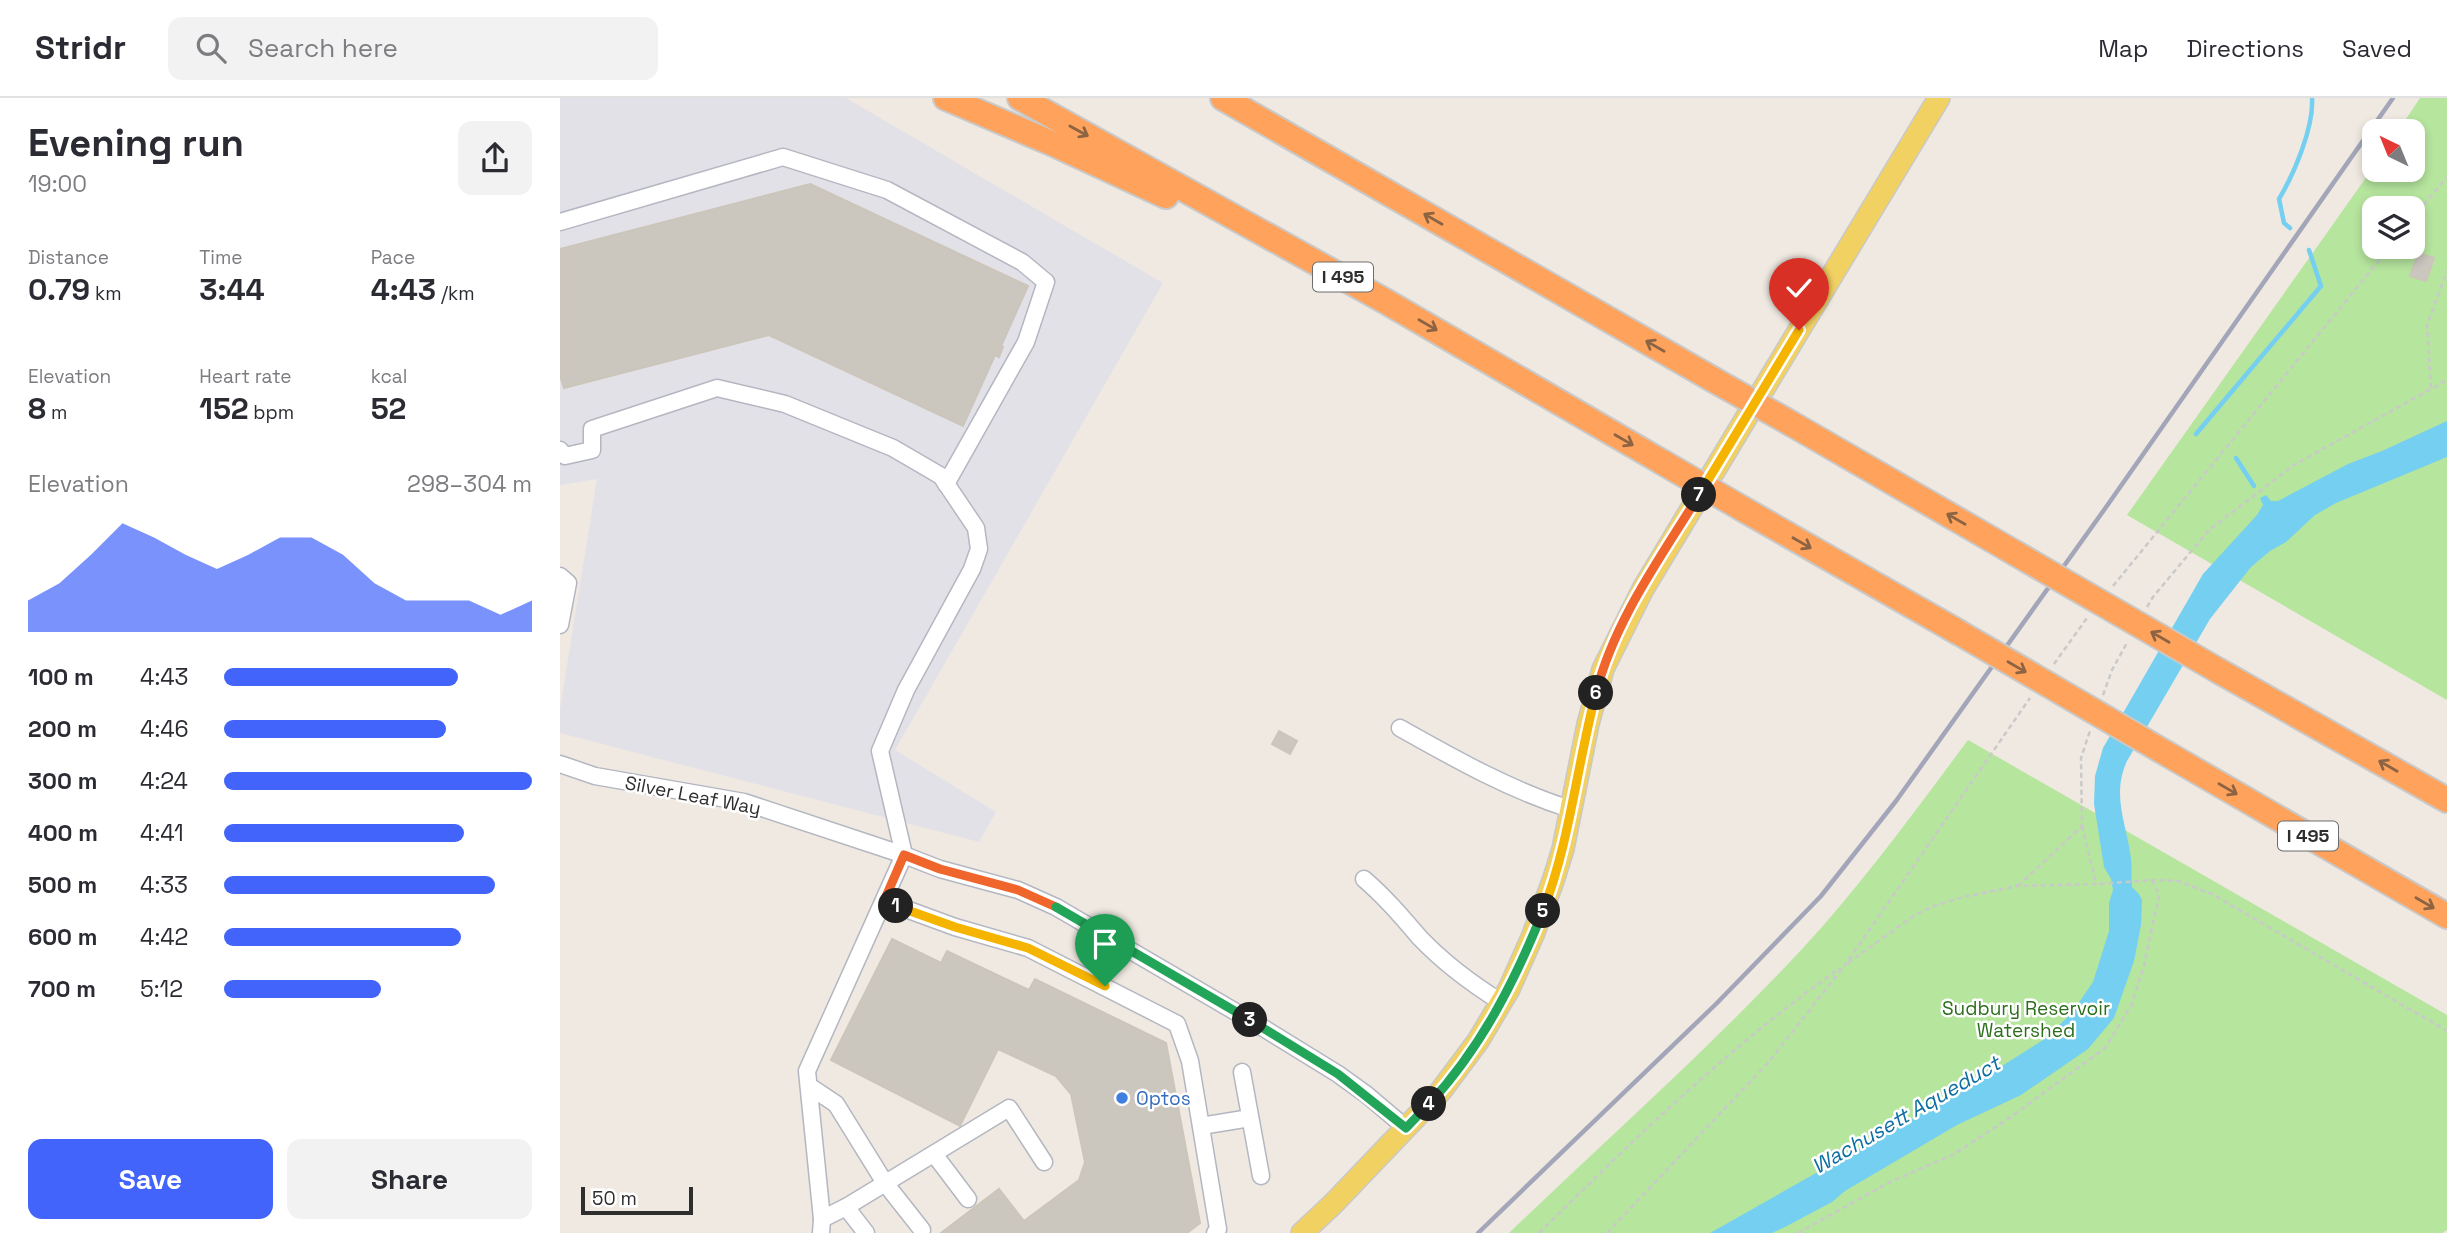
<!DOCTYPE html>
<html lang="en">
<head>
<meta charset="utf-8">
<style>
  body { margin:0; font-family:"Space Grotesk",sans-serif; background:#f2f2f3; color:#2b2b33; height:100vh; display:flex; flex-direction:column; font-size:26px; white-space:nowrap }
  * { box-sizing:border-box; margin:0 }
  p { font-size:23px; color:#7c7c81 }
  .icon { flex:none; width:38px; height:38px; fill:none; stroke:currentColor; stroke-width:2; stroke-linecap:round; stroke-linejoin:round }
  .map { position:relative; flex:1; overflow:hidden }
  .details { display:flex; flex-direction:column; background:#fff; width:560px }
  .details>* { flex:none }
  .needle { width:46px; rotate:317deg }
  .fabs { position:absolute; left:1802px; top:21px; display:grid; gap:14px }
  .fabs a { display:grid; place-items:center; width:63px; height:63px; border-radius:14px; background:#fff; box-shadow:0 4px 10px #0003; font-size:35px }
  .scale { position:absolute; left:21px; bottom:18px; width:112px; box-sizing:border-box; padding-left:7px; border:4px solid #2e2e2e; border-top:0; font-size:19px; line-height:24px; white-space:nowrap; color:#2e2e2e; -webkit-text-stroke:5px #fff; paint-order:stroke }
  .pin { position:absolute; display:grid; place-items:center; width:60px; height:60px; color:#fff; margin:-72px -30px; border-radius:50% 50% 50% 0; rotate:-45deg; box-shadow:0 0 7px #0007 }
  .pin .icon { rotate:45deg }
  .km { position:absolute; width:35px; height:35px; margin:-18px; border-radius:50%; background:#222; color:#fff; font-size:19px; line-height:35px; text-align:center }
  .round { display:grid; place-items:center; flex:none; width:74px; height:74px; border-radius:14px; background:#f2f2f3 }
  .overview { display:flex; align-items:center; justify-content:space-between; height:119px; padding:0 28px }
  h1 { font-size:38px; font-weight:700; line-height:52px }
  .metrics { display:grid; grid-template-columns:repeat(3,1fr); gap:10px; height:119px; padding:7px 28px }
  .metrics div { display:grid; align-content:center }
  .metrics b { font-size:30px; font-weight:700 }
  .metrics small { font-size:19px; font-weight:400 }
  .metrics p { font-size:19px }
  .chart { height:196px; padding:14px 28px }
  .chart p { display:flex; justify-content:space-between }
  .chart svg { width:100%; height:126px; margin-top:7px; fill:#4264fb; opacity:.7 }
  .cta { display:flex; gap:14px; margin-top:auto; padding:14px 28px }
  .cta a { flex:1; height:80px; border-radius:14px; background:#4264fb; color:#fff; font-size:28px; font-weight:700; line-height:80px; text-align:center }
  .cta a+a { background:#f2f2f3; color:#2b2b33 }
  ul { padding:0 28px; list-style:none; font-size:23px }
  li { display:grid; grid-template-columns:112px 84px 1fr; align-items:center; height:52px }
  li i { height:18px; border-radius:9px; background:#4264fb }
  header { display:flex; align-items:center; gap:42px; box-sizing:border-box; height:98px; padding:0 35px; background:#fff; border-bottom:2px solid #e1e1e2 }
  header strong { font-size:33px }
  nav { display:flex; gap:38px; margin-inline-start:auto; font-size:24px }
  .search { width:490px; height:63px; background:#f2f2f3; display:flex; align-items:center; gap:18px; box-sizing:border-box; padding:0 24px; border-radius:14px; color:#7c7c81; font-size:26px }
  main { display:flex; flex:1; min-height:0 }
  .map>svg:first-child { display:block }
</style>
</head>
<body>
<header>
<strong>Stridr</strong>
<div class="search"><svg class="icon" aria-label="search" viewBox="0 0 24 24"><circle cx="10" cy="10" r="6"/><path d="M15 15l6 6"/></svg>Search here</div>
<nav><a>Map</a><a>Directions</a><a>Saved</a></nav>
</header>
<main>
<section class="details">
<div class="overview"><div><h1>Evening run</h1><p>19:00</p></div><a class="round"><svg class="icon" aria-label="share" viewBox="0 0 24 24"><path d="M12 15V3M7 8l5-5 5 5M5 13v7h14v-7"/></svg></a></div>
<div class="metrics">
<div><p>Distance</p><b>0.79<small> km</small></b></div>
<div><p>Time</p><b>3:44</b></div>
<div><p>Pace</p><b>4:43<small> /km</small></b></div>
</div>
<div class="metrics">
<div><p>Elevation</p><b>8<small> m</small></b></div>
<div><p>Heart rate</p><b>152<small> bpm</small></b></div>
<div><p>kcal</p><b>52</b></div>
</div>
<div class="chart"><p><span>Elevation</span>298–304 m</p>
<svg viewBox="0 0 160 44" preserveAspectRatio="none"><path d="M0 44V33L10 27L20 17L30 6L40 11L50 17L60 22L70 17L80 11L90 11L100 17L110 27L120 33L130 33L140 33L150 38L160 33V44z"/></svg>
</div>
<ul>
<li><b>100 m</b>4:43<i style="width:76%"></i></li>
<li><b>200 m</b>4:46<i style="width:72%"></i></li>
<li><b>300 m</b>4:24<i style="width:100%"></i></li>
<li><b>400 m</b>4:41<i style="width:78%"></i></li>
<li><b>500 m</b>4:33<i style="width:88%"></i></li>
<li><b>600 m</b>4:42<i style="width:77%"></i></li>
<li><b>700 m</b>5:12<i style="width:51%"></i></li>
</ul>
<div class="cta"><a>Save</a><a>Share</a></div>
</section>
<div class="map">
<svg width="1887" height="1135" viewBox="0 0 1887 1135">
  <rect width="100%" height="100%" fill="#efe9e1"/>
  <path fill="#e3e1e8" d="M0,0H286L603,185L335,652L436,714L419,744L0,635V611L37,381L0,387Z"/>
  <g fill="#b6e59e" fill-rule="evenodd">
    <path d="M1860,0H1887V602L1567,417L1815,67V72H1853V33H1838ZM1815,110H1853V149H1815Z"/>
    <path d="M1408,642L1887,917V1132L1882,1135H949C1047,1041 1150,950 1243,850C1303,785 1355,713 1408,642Z"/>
  </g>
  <path fill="#75cff0" d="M1887,323V359L1776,405L1755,417L1726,444L1710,453L1691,469L1650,521L1567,663C1551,698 1567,726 1571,761C1572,770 1571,779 1572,789L1579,796L1582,802L1581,827L1574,863L1554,920L1528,951L1461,997L1397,1027L1285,1093L1272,1104L1225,1129L1212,1135H1150L1412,987L1483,942L1511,916L1533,884L1549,833V805L1553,792L1551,781L1544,769L1534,706L1535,678L1543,650L1643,476L1697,417L1703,407L1700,400L1706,397L1711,403H1718L1788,366L1822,353Z"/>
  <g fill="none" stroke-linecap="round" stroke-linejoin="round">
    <g stroke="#75cff0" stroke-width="4.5">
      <path d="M1730,130L1724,125L1719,101C1734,76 1754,29 1752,0"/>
      <path d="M1636,336L1761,188L1749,152"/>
      <path d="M1676,360L1694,388"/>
    </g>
  </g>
  <g fill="#cbc7bf" stroke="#cbc5ba" stroke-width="2">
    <path d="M250,86L468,188L441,248L443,249L439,259L435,257L403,328L209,237L4,290L0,277V151Z"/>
    <path d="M1858,155L1874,160L1866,183L1850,178Z"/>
    <path d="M719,633L737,643L730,656L712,646Z"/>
    <path d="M332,841L381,865L387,853L469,892L475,881L606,945L640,1125L627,1135H381L439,1091L464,1123L519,1082L525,1064L511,996L496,978L438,951L400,1028L271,962Z"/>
  </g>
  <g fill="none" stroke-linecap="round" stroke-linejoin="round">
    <g stroke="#b4b7c1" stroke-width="19">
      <g id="minor">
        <path d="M0,124L223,59L327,92L462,164L486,184L466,244L386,386"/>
        <path d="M0,352L5,358L32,352V331L157,290L225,306L333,350L381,378L416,430L419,451L412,471L346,592L320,653L344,757L247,973L262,1121L261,1135"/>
        <path d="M0,478L8,485L0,527"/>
        <path d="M840,630C895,661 950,692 1010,711"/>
        <path d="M0,666L35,678L184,704L344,757L380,771L458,792L496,809L705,931L778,976L807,997L846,1030"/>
        <path d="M804,781C825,799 842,819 860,840C884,865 912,886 941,904"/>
        <path d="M324,803L395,829L468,850L617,926L630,963L658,1131L655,1135"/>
        <path d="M682,974L701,1078"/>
        <path d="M249,988L276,1006L325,1085L362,1132"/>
        <path d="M641,1028L690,1020"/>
        <path d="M374,1056L408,1101"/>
        <path d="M286,1109L306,1135"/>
        <path d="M262,1121L286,1109L449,1010L484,1064"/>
      </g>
    </g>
    <g stroke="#c9c9c9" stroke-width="24">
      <path id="major" d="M742,1135L773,1106L880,994L918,943L949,891L973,837L994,780L1003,751L1028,626L1043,571L1083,491L1379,0"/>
    </g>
    <g stroke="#c9c9c9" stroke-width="28">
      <g id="highway">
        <path d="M386,0L496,47L606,98"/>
        <path d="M460,0L825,203L1102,364"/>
        <path d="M663,0L1154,282"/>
        <path d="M1232,326L1455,455"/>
        <path d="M1183,411L1398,534"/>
        <path d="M1659,573L1887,702"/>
        <path d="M1609,657L1887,818"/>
      </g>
    </g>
    <g stroke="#c9c9c9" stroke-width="2.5" stroke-dasharray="5 3.5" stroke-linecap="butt">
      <path d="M1853,120L1887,79"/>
      <path d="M1871,290L1867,227L1887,173"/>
      <path d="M1553,488L1830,149"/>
      <path d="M1587,509L1593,499L1649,432L1734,367L1887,282"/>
      <path d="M1494,566L1527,520"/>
      <path d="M1543,597L1552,572L1568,543"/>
      <path d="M1522,728L1536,786"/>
      <path d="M1458,788L1522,728L1521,660L1530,633"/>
      <path d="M1288,865L1355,817L1371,809L1403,799L1458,788L1540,786L1592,782L1618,783L1652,796L1887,933"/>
      <path d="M979,1135C1075,1040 1170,948 1280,870"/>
      <path d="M1047,1135L1207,966L1285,867L1470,600"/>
      <path d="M1238,1135L1328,1085L1394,1056L1448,1021L1545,950L1572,906L1584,867L1599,797L1592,782"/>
    </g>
    <use href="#minor" stroke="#fff" stroke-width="16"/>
    <use href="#major" stroke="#f2d163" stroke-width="21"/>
    <use href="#highway" stroke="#ffa35c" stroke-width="24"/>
    <path stroke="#a3a6b8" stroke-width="4.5" d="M918,1135L1156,906L1261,798L1336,703L1544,412L1833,0"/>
    <g stroke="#c9c9c9" stroke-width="28" stroke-linecap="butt">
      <g id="highway-bridge">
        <path d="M1154,282L1232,326"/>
        <path d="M1102,364L1183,411"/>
        <path d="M1455,455L1659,573"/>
        <path d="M1398,534L1609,657"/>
      </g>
    </g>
    <use href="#highway-bridge" stroke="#ffa35c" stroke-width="24"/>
  </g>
  <defs><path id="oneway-shaft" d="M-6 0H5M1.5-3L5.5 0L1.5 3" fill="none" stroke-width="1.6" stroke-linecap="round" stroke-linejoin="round" transform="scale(1.75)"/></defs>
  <g stroke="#8c6343">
    <use href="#oneway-shaft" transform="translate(519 33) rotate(29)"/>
    <use href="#oneway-shaft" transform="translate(873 121) rotate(-150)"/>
    <use href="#oneway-shaft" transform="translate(868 227) rotate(30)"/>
    <use href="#oneway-shaft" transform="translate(1095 248) rotate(-150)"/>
    <use href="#oneway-shaft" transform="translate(1064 342) rotate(30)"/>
    <use href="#oneway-shaft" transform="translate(1396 421) rotate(-150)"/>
    <use href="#oneway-shaft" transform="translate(1242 445) rotate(30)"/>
    <use href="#oneway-shaft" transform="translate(1600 539) rotate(-150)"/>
    <use href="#oneway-shaft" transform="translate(1457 569) rotate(30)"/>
    <use href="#oneway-shaft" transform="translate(1828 668) rotate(-150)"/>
    <use href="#oneway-shaft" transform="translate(1668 691) rotate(30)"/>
    <use href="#oneway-shaft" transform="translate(1865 805) rotate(30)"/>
  </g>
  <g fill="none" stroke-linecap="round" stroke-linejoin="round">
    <g stroke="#fff" stroke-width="14">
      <path id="split-1" d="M336,808L395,829L468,850L545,888"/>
    </g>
    <g stroke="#fff" stroke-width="14">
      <path id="split-2" d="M336,808L324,803L344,757L380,771L458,792L496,809"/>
    </g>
    <g stroke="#fff" stroke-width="14">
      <path id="split-3" d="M496,809L690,922"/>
    </g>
    <g stroke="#fff" stroke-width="14">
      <path id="split-4" d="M690,922L778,976L846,1030L869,1006"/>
    </g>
    <g stroke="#fff" stroke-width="14">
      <path id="split-5" d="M869,1006C921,950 955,883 983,813"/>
    </g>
    <g stroke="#fff" stroke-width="14">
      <path id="split-6" d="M983,813C1010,743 1017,667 1036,595"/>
    </g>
    <g stroke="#fff" stroke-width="14">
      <path id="split-7" d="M1036,595C1054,523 1101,459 1139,397"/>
    </g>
    <g stroke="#fff" stroke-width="14">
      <path id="split-8" d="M1139,397L1239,232"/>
    </g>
    <use href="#split-1" stroke="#f5b400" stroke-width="9"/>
    <use href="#split-2" stroke="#f0652b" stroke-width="9"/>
    <use href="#split-3" stroke="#22a559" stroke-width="9"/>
    <use href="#split-4" stroke="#22a559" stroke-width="9"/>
    <use href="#split-5" stroke="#22a559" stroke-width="9"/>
    <use href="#split-6" stroke="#f5b400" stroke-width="9"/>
    <use href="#split-7" stroke="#f0652b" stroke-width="9"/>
    <use href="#split-8" stroke="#f5b400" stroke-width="9"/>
  </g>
  <circle fill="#3f7fe0" stroke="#fff" stroke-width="2.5" cx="562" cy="1000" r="7"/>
  <g text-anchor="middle" stroke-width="5" stroke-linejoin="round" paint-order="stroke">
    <g fill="#fff" stroke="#6d6d6d" stroke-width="2">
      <rect x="753" y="164.5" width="60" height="29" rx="5"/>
      <rect x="1718" y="723.5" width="60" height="29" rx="5"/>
    </g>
    <g font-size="18" font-weight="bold" fill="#2e2e2e">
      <text x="783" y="185">I 495</text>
      <text x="1748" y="744">I 495</text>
    </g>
    <g font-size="19" fill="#2e2e2e" stroke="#fff">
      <text transform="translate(133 697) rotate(11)" y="7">Silver Leaf Way</text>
    </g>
    <g font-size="19" fill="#2c6e1b" stroke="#fff">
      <text x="1466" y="917">Sudbury Reservoir<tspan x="1466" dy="22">Watershed</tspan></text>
    </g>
    <g font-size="19" fill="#366cbe" stroke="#fff" text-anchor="start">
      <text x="576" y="1007">Optos</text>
    </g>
    <g font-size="21" font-style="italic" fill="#0d6fa3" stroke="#fff">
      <text transform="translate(1346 1017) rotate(-30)" y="7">Wachusett Aqueduct</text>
    </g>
  </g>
</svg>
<div class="fabs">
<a><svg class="needle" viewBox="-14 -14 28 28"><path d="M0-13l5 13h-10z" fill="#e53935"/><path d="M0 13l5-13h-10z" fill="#7c7c81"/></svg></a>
<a><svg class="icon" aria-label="layers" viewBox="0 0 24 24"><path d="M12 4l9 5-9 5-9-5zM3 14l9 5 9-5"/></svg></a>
</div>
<div class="scale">50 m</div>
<div class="pin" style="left:545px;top:888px;background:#1e9e55"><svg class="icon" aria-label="arrive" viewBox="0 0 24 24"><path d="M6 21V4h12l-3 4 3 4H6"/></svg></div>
<div class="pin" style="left:1239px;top:232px;background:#d93025"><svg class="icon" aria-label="check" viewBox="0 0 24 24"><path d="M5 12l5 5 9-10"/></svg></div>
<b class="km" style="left:336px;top:808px">1</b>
<b class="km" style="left:690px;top:922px">3</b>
<b class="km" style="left:869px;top:1006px">4</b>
<b class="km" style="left:983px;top:813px">5</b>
<b class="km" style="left:1036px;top:595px">6</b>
<b class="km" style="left:1139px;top:397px">7</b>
</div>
</main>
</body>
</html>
